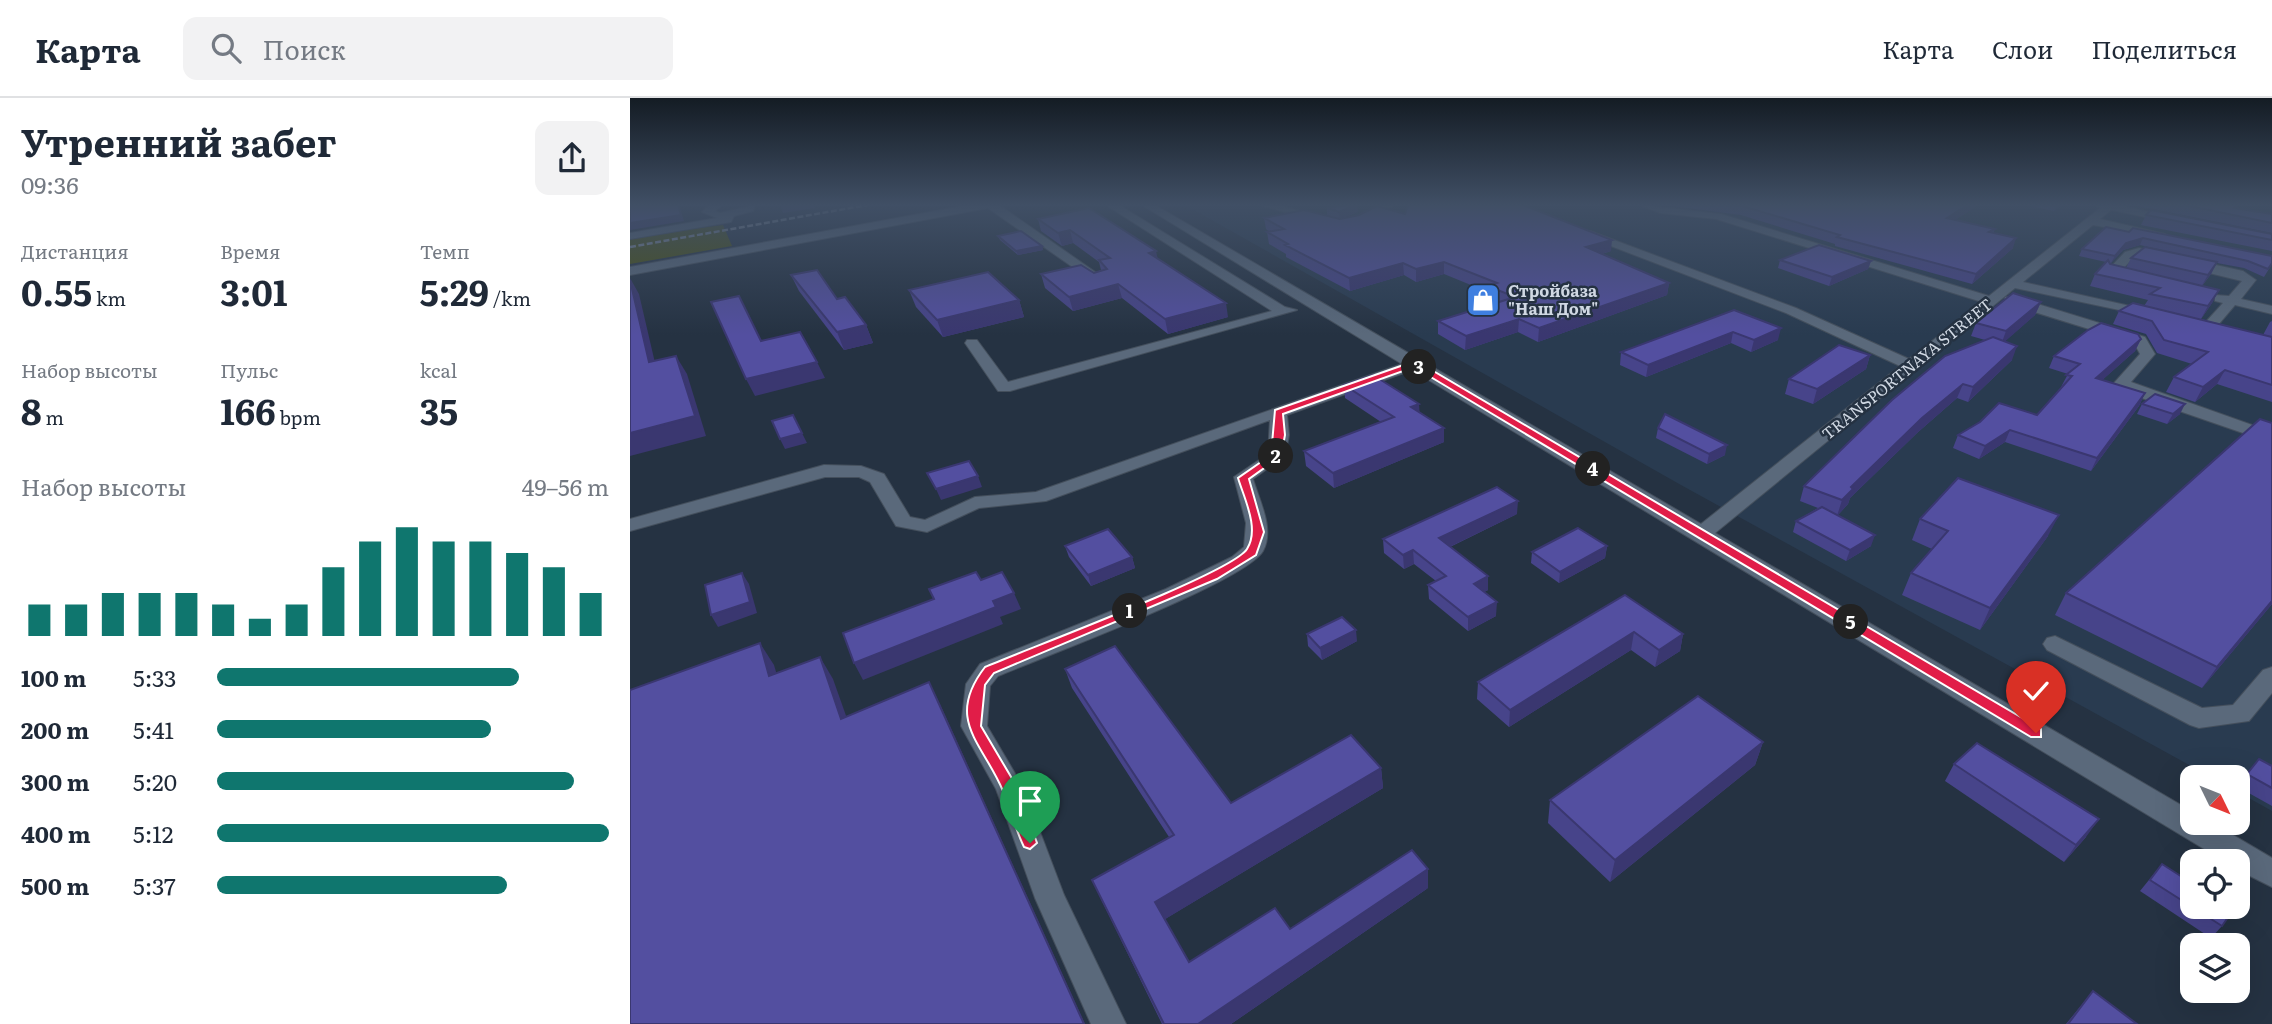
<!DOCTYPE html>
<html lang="ru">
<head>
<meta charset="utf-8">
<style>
  body { margin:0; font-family:Literata,serif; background:#f2f2f3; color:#1f2937; height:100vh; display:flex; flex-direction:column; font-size:26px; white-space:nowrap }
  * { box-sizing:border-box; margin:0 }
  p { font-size:23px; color:#747a83 }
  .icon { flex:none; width:38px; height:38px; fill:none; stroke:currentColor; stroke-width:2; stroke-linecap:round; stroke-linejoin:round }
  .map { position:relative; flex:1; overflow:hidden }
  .details { display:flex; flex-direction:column; background:#fff; width:630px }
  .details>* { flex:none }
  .needle { width:46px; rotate:133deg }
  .tools { position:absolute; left:1550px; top:667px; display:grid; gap:14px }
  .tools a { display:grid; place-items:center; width:70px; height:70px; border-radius:14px; background:#fff; box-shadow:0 7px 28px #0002; font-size:35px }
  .pin { position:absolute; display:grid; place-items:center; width:60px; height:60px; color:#fff; margin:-72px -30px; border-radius:50% 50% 50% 0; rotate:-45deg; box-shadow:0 0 7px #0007 }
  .pin .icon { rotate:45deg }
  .km { position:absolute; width:35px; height:35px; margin:-18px; border-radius:50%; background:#222; color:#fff; font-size:19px; line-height:35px; text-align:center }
  .round { display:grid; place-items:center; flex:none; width:74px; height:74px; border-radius:14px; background:#f2f2f3 }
  .summary { display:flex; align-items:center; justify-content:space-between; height:119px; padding:0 21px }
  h1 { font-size:38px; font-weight:700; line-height:52px }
  .stats { display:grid; grid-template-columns:repeat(3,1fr); gap:10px; height:119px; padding:7px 21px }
  .stats div { display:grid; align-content:center }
  .stats b { font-size:35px; font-weight:700 }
  .stats small { font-size:19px; font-weight:400 }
  .stats p { font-size:19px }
  .chart { height:196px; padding:14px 21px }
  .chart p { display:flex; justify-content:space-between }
  .chart svg { width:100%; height:126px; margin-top:7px; stroke:#0f766e; stroke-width:6 }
  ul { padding:0 21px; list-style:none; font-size:23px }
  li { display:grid; grid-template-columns:112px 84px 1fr; align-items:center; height:52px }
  li i { height:18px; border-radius:9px; background:#0f766e }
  header { display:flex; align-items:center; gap:42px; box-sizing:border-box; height:98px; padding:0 35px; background:#fff; border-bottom:2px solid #e0e1e3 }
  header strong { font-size:33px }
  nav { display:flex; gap:38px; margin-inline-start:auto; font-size:24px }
  .search { width:490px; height:63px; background:#f2f2f3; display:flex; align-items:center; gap:18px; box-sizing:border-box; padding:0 24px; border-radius:14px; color:#747a83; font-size:26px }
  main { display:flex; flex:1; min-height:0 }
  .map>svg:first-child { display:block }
</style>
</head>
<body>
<header>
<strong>Карта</strong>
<div class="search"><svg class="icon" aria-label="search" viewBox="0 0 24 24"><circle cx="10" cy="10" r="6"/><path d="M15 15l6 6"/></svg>Поиск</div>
<nav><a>Карта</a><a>Слои</a><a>Поделиться</a></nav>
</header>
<main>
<section class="details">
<div class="summary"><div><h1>Утренний забег</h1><p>09:36</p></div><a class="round"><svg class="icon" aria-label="share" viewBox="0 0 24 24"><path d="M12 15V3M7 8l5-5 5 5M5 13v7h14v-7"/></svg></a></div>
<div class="stats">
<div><p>Дистанция</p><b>0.55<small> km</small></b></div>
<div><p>Время</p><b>3:01</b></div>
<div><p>Темп</p><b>5:29<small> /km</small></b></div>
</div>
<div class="stats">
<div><p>Набор высоты</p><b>8<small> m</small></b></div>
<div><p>Пульс</p><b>166<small> bpm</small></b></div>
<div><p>kcal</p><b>35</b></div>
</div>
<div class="chart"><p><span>Набор высоты</span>49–56 m</p>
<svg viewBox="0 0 160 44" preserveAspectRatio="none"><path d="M5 44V33M15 44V33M25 44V29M35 44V29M45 44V29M55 44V33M65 44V38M75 44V33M85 44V20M95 44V11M105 44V6M115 44V11M125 44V11M135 44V15M145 44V20M155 44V29"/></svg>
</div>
<ul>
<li><b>100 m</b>5:33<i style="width:77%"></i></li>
<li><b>200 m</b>5:41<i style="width:70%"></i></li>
<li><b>300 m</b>5:20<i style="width:91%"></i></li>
<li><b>400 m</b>5:12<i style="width:100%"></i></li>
<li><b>500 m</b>5:37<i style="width:74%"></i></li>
</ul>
</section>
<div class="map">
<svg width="1642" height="926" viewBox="0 0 1642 926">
  <rect width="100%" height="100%" fill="#253242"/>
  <path fill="#293b50" d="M555,107H1642V713L1608,694V679H1581L1051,387Z"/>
  <path fill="#4b5109" d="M93,127L102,148L0,166V139Z"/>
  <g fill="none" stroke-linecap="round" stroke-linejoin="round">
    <g stroke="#444f5c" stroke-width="2">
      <g id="minor">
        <path d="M79,107H92L85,113L90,115L125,107L123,113L104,118L101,124L0,141V135L87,120L72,114Z"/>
        <path d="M338,107H369L478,183L467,186L358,110L0,177V169Z"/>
        <path d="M476,107H489L655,209L667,212L380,293H368L335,245L337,242H347L378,284L642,213Z"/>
        <path d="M512,107H525L1071,426L1270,268L1156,215L952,137V133H960L1166,210L1279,261L1352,204L1086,121L1030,115L1010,107L1091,116L1359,198L1470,110L1465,107H1488L1548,120L1549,122L1544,125L1481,112L1470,121L1535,136L1529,139L1463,127L1393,184L1527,214V220L1385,190L1085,435L1563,714V724H1581L1642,760V789L1608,772V763H1594L782,272L657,317L659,337L655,358L623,381C629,402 645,431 633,453C615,484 411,560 368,578L360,588L357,628L393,689L434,797L496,926H461L405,800L366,691L331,628L336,586L350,566L536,491L602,459L614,449L616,425L604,379L638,356L640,322L416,403L349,410L297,434L266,428L240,384L229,379H195L0,433V421L194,367L231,368L254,376L280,419L295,422L345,399L406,394L772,266Z"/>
        <path d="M648,107L694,119L695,121L690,124L633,108Z"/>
        <path d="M750,107H764L732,124L723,122Z"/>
        <path d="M1509,150L1613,173L1626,182L1611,201L1642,208V216L1605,207L1583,233H1573V227L1593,205L1585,203V197L1599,198L1612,183L1509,158L1503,160L1485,179H1477V173L1495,154Z"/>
        <path d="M1375,199H1385L1515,239L1525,256L1501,284L1642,334V345L1497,295L1484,285L1510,256L1504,245L1375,205Z"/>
        <path d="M1425,538L1572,610L1603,607L1633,572L1642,569V595L1619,623L1569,630L1560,627L1417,552L1413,546L1417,540Z"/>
      </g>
    </g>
    <use href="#minor" fill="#5a697b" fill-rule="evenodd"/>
    <path stroke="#8993a0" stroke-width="2.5" stroke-dasharray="6 2.5" stroke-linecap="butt" d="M0,149L237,107"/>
  </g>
  <g fill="#47448a" fill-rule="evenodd">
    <path d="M776,107H893L981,153L972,156L1039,185L1037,197L908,244L888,234L835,252L808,236V223L867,205L858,201V194L814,176L786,184L774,177L720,193L656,159V156L639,146L637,134H640L636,131L634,120L710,121L775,116L778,108Z"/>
    <path d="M1034,107H1348L1325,122L1365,131L1363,135L1383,150L1342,186L1205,148V146L1111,117Z"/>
    <path d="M1395,107H1432L1424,113Z"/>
    <path d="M1503,107H1608L1606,110L1642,116V135Z"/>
    <path d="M697,110L728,114L710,121L697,118Z"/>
    <path d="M1516,117L1642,136V153L1511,127Z"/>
    <path d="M408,121L528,161L598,219L538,236L492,200L443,213L415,190L411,176L464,175L471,172L469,164L443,145L432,148L411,133Z"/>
    <path d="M1476,129L1642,166L1634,179L1614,170L1587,165L1581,176L1572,188L1589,192L1582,205L1571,221L1633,237L1640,224L1642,223V304L1587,286L1565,304L1536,294L1544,279L1562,266L1527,255L1516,236L1483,226L1489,213L1514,208L1518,202L1460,188L1465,176L1476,164L1449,158L1452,151ZM1510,147L1550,156L1501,160L1496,170L1480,166L1479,165H1481L1493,152Z"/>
    <path d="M368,138L412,148L413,152L388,157L370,142Z"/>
    <path d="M1150,162L1241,163L1238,171L1199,188L1148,170Z"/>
    <path d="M161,177L207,201L236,227L243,245L214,252L169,193Z"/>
    <path d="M279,192L389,202L394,219L313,239L286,209Z"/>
    <path d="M1411,204L1405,217L1375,243L1382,262L1338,304L1327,300L1287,335L1220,400L1218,406L1208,417L1241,448L1216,463L1163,434L1166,423L1188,410L1170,403L1174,388L1355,242L1341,238L1346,225Z"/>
    <path d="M1104,212L1148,242L1121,254L1101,245L1016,279L990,267L991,254Z"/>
    <path d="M1511,241L1505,253L1472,282L1515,295L1509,308L1461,373L1375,344L1349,361L1323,350L1328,337L1407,317L1432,289H1431L1438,276L1419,270L1424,258Z"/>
    <path d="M1240,257L1236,271L1183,306L1155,296L1159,281Z"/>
    <path d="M714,287L790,315L814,344L704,390L676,368L674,353L751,324L715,300Z"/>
    <path d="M1512,306L1550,316L1537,326L1507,316Z"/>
    <path d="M1642,325V506L1572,590L1425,517L1436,495Z"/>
    <path d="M1028,330L1095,357L1077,366L1026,340Z"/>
    <path d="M887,416L820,449L858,492L854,494L866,518L838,533L799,501L798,487L806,483L784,466L774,471L754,455L753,441Z"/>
    <path d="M1290,421L1418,438L1350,532L1272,497L1281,475L1302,451L1282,442Z"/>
    <path d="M435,448L502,459L505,470L461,488L439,459Z"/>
    <path d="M977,448L975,460L929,485L901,465L902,454Z"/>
    <path d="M995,497L1053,536L1050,553L1025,569L1001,552L879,629L847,601L848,584Z"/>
    <path d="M677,536L727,543L692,562L678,548Z"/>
    <path d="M435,571L601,705L751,670L753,690L535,821L559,864L660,831L798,790L601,926H532L471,801L462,782L539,739L442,590Z"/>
    <path d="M1133,644L1125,667L980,784L918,725L920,702Z"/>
    <path d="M1629,661L1642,668V708L1608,689V686Z"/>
    <path d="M1324,666L1456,739L1434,764L1315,683Z"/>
    <path d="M1532,766L1592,828L1581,840L1510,793Z"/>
    <path d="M1463,893L1507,926H1436Z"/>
  </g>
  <g fill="#3a3770">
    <path d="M48,107H53L49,108L54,123L0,132V125Z"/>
    <path d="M150,107H184L185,110L153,115Z"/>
    <path d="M725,107H727L728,114L710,121L709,114Z"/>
    <path d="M1337,107H1348L1314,129L1317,120Z"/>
    <path d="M1427,107H1432L1424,113Z"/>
    <path d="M440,132L443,145L432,148L428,135Z"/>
    <path d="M1386,140L1383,150L1342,186L1346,176Z"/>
    <path d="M1513,140L1510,147L1493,152L1481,165L1485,158L1496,145Z"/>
    <path d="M982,142L981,153L955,161L956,149Z"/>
    <path d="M412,148L413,152L388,157L386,153Z"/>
    <path d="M526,153L529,167L519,155Z"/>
    <path d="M1241,163L1238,171L1199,188L1202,179Z"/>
    <path d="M814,164V176L786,184V171Z"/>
    <path d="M1587,164L1581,176L1571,189L1578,177Z"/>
    <path d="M773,165L774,177L720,193L719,180Z"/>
    <path d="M0,180L9,196L29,282L19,264Z"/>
    <path d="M1039,185L1037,197L908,244L909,230Z"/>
    <path d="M488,186L492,200L443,213L439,199Z"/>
    <path d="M1589,192L1582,205L1571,221L1578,208Z"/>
    <path d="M389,202L394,219L313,239L307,222Z"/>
    <path d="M1411,204L1405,217L1371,247L1376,233Z"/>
    <path d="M596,205L598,219L538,236L535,221Z"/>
    <path d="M889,221L888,234L835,252L836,238Z"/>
    <path d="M236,227L243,245L214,252L207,234Z"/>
    <path d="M1151,230L1148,242L1121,254L1124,242Z"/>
    <path d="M1103,234L1101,245L1016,279L1018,267Z"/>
    <path d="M1511,241L1505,253L1461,292L1466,280Z"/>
    <path d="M1387,248L1382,262L1338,304L1343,289Z"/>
    <path d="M1240,257L1236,271L1183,306L1187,291Z"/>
    <path d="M46,258L57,276L76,338L0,358V335Z"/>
    <path d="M187,264L195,280L125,298L116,281Z"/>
    <path d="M1595,272L1587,286L1565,304L1573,289Z"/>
    <path d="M1333,286L1327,300L1287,335L1220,400L1218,406L1207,418L1212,402L1221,389L1292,320Z"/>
    <path d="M1515,295L1509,308L1461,373L1467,360Z"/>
    <path d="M789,306L790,319L781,309Z"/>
    <path d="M1555,306L1550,316L1537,326L1543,316Z"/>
    <path d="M163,317L177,345L155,351L150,341Z"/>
    <path d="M814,330V344L704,390L703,375Z"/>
    <path d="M1380,332L1375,344L1349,361L1355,348Z"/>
    <path d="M1097,347L1095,357L1077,366L1079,356Z"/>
    <path d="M348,378L352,389L311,402L306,391Z"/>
    <path d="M888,403L887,416L809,454V440Z"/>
    <path d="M1429,417L1418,438L1350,532L1360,510Z"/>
    <path d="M1245,437L1241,448L1216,463L1220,452Z"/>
    <path d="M977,448L975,460L929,485L930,474Z"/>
    <path d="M783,452L784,466L774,471L773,457Z"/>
    <path d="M502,459L505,470L461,488L458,477Z"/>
    <path d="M112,475L119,486L127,515L88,529L81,517Z"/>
    <path d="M858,478V492L843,500L844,486Z"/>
    <path d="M384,495L391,511L370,519L373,526L233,582L224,565L363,503Z"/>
    <path d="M1642,503V506L1572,590L1587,569Z"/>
    <path d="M867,504L866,518L838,533V519Z"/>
    <path d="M726,532L727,543L692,562L690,550Z"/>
    <path d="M1004,534L1001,552L879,629L880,612Z"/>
    <path d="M1053,536L1050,553L1025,569L1029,552Z"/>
    <path d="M130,545L144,567L154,601L139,578Z"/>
    <path d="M190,559L203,581L225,643L211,621Z"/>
    <path d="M299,584L310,606L455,926H454Z"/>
    <path d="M1133,644L1125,667L980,784L985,762Z"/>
    <path d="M751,670L753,690L532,823L525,804Z"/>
    <path d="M1469,721L1456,739L1434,764L1446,747Z"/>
    <path d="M798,771V790L601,926H568Z"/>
  </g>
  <g fill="#534fa0" stroke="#3a3770" stroke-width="2">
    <path d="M0,107H48L51,117L0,125Z"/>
    <path d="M719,107H725L709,114L697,110Z"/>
    <path d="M778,107H893L982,142L956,149L1039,185L909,230L889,221L836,238L808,223L885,199L858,188L867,185L814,164L786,171L773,165L719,180L655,147L658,146L637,134L654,131L634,120L674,112L710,121L729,117L747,108L775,116Z"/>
    <path d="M1104,107H1337L1317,120L1365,131L1359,134L1386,140L1346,176L1207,139L1210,137L1112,108Z"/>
    <path d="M1555,107H1606L1604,110L1642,116V125Z"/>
    <path d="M459,110L526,153L519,155L596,205L535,221L488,186L439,199L411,176L451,167L464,175L477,171L469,162L480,160L440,132L428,135L408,121Z"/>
    <path d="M1521,112L1642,136V142L1516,117Z"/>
    <path d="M1476,129L1499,134L1503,130L1642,158V165L1638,171L1618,163L1513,140L1496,145L1485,158L1452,151Z"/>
    <path d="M391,133L412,148L386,153L368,138Z"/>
    <path d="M1189,147L1241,163L1202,179L1150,162Z"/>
    <path d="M1515,149L1587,164L1578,177L1501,160Z"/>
    <path d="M1478,162L1480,166L1589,192L1578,208L1520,196L1530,190L1465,176Z"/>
    <path d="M187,172L207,201L215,199L236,227L207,234L161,177Z"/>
    <path d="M358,174L389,202L307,222L279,192Z"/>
    <path d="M0,182L19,264L46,258L65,318L0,335Z"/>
    <path d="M1383,195L1411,204L1376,233L1346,225Z"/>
    <path d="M109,198L131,243L170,234L187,264L116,281L81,204Z"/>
    <path d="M1503,205L1642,239V287L1595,272L1573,289L1544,279L1578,254L1534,242L1522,223L1489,213Z"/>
    <path d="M1104,212L1151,230L1124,242L1103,234L1018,267L991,254Z"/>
    <path d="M1471,225L1508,236L1511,241L1466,280L1515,295L1467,360L1380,332L1355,348L1328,337L1350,324L1369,305L1407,317L1442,278L1436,277L1450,266L1424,258L1458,232Z"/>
    <path d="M1363,239L1387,248L1343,289L1333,286L1292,320L1221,389L1223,391L1212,402L1174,388L1262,302L1315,258Z"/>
    <path d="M1209,247L1240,257L1187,291L1159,281Z"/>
    <path d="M743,277L789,306L781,309L814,330L703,375L674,353L764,319L714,287Z"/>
    <path d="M1525,296L1555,306L1543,316L1512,306Z"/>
    <path d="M1035,316L1097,347L1079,356L1028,330Z"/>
    <path d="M163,317L172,335L150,341L142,323Z"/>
    <path d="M1630,321L1642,325V503L1587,569L1436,495Z"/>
    <path d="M339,363L348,378L306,391L297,375Z"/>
    <path d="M1328,380L1429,417L1360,510L1281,475L1318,433L1290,421Z"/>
    <path d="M867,389L888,403L809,440L858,478L844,486L867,504L838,519L798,487L816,478L783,452L773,457L753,441Z"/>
    <path d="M1192,409L1245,437L1220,452L1166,423Z"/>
    <path d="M948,430L977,448L930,474L902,454Z"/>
    <path d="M478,431L502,459L458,477L435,448Z"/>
    <path d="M346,474L351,482L372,474L384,495L363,503L366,509L224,565L213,535L304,501L299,491Z"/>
    <path d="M112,475L120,504L81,517L75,487Z"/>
    <path d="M995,497L1053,536L1029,552L1004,534L880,612L848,584Z"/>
    <path d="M712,519L726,532L690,550L677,536Z"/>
    <path d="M130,545L139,578L190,559L211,621L299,584L454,926H0V592Z"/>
    <path d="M485,548L601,705L721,637L751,670L525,804L559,864L645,810L660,831L782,752L798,771L568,926H534L462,782L544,737L435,571Z"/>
    <path d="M1068,598L1133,644L985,762L920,702Z"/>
    <path d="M1347,645L1469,721L1446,747L1324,666Z"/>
    <path d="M1629,661L1642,668V690L1617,676Z"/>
    <path d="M1532,766L1563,786V808H1598L1603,812L1592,828L1520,782Z"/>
    <path d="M1463,893L1507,926H1438Z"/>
  </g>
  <linearGradient id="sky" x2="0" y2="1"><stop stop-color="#141c24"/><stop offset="0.45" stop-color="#404f65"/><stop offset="1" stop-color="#404f65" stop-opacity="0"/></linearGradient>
  <rect width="1642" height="237" fill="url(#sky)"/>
  <path fill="#e11d48" stroke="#fff" stroke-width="2" d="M782,264H788L1411,631V639H1401L784,269L653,316L655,337L651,358L619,381L634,434L626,457L587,481L364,575L355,587L351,628L387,689L407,745L400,751L394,749C385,731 381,711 373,693C353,645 314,622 355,569C394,552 602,475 617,451C630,431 614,400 608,380L641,357L645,312Z"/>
  <defs>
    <g id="shop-square" transform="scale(1.75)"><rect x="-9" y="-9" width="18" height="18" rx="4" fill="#3f7fe0" stroke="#253242"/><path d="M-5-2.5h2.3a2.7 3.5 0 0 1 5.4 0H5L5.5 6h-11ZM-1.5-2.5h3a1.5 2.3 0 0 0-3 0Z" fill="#fff"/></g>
  </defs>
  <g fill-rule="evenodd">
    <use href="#shop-square" x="853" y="202"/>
  </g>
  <g text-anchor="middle" stroke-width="5" stroke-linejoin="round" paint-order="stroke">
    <g font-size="16" font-weight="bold" fill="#d0d8e3" stroke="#253242" text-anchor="start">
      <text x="878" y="199">Стройбаза<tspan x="878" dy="18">"Наш Дом"</tspan></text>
    </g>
    <g font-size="16" fill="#d0d8e3" stroke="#253242">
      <text transform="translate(1277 271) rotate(-39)" y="6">TRANSPORTNAYA STREET</text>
    </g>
  </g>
</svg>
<div class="tools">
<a><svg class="needle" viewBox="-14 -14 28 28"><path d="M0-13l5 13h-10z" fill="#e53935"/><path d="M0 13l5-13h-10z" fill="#747a83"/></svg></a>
<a><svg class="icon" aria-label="locate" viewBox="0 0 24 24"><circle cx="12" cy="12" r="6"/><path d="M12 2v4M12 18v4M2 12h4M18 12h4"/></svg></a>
<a><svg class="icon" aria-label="layers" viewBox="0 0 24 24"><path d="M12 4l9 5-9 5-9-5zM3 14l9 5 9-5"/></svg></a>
</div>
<div class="pin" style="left:400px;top:745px;background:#1e9e55"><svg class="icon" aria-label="arrive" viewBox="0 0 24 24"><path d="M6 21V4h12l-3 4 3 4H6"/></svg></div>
<div class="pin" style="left:1406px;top:635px;background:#d93025"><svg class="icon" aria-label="check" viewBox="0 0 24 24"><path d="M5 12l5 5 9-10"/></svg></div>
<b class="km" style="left:500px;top:513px">1</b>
<b class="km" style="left:646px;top:358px">2</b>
<b class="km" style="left:789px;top:269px">3</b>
<b class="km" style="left:963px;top:371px">4</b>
<b class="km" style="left:1221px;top:524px">5</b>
</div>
</main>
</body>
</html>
